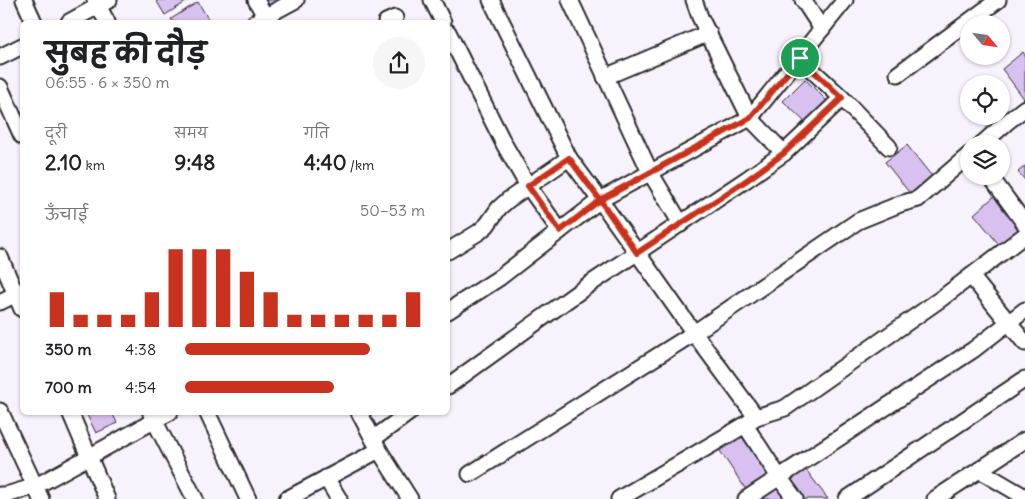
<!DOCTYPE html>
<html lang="hi">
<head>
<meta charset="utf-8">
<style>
  body { margin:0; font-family:Delius,"Playpen Sans Deva",sans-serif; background:#f6f6f6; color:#202124; height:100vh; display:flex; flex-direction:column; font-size:19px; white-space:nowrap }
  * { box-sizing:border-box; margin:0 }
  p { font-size:16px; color:#757577 }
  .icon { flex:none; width:28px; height:28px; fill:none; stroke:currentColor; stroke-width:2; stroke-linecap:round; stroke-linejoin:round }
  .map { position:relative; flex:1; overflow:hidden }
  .panel { position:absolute; left:20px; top:20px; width:430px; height:395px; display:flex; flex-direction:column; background:#fff; border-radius:8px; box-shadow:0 1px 4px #0004 }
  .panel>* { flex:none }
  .needle { width:32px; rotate:119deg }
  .tools { position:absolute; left:960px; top:15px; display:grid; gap:10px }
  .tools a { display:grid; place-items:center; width:50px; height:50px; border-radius:50%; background:#fff; box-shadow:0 1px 4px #0004; font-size:25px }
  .pin { position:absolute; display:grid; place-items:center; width:42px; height:42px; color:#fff; margin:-21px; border:2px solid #fff; border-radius:50%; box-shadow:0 1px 5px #0007 }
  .round { display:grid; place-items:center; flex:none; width:52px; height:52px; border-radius:26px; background:#f6f6f6 }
  .summary { display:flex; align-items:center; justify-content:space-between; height:85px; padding:0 25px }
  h1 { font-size:28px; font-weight:700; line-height:38px }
  .metrics { display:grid; grid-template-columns:repeat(3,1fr); gap:8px; height:85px; padding:5px 25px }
  .metrics div { display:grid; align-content:center }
  .metrics b { font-size:21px; font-weight:700 }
  .metrics small { font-size:14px; font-weight:400 }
  .metrics p { font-size:14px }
  .chart { height:140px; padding:10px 25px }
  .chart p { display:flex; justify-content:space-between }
  .chart svg { width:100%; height:90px; margin-top:5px; stroke:#c8321e; stroke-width:6 }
  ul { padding:0 25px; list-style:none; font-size:16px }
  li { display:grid; grid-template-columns:80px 60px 1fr; align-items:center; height:38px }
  li i { height:12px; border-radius:6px; background:#c8321e }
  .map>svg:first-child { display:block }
</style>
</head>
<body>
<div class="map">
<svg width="1025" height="499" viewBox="0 0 1025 499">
  <rect width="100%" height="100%" fill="#f7f2fc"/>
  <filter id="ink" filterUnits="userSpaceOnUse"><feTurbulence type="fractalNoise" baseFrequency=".02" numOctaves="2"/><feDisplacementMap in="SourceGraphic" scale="10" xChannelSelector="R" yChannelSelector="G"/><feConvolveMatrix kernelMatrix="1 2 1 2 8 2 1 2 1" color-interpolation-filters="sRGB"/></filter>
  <g filter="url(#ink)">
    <g fill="#d8c0f0" stroke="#2b2b2b">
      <path d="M156,0H189L165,15Z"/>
      <path d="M264,0H283L268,7Z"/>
      <path d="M198,2L210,22H173L171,19Z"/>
      <path d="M1023,52L1025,55V100L1002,69Z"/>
      <path d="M805,79L831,105L810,127L783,101Z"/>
      <path d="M907,145L934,179L912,196L885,162Z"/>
      <path d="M1025,166V180L1018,172Z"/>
      <path d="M997,194L1024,228L1001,247L974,214Z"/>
      <path d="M87,412H112L117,423L96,433L86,413Z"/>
      <path d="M742,432L772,479L749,494L718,448Z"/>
      <path d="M804,467L828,499H798L785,481Z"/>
      <path d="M775,484L786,499H758Z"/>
    </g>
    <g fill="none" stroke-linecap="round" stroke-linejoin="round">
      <g stroke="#2b2b2b" stroke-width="19">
        <g id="minor">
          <path d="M24,0L34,22"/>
          <path d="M95,0L107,22"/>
          <path d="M256,0L265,16"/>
          <path d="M432,0L443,22"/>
          <path d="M491,0L569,158"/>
          <path d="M570,0L650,172L681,224"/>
          <path d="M694,0L700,17L750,118L784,153"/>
          <path d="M803,0L822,29"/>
          <path d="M69,22L109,0"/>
          <path d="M255,22L296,0"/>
          <path d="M386,22L395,18"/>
          <path d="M448,32L504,144L528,186L560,231"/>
          <path d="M0,57L22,46"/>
          <path d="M799,58L842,98L889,147"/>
          <path d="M898,74L998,0"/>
          <path d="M605,77L709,33"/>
          <path d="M0,87L22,136"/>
          <path d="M982,144L1007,122L1025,108"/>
          <path d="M990,176L1025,224"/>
          <path d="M448,251L479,232L487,225L499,208L508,200L569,158L600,200L694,333L858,221L900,204L918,199L969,155"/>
          <path d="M0,257L22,309"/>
          <path d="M971,276L1025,343"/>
          <path d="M0,302L22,291"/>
          <path d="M448,311L499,278L600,200L750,118L845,0"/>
          <path d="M448,386L584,288L747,179L784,153L842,98"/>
          <path d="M0,411L41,499"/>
          <path d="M70,412L107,499"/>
          <path d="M207,412L248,499"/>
          <path d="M359,412L379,450L410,499"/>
          <path d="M151,414L195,499"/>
          <path d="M745,425L779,477L795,499"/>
          <path d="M373,439L410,412"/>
          <path d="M979,470L1025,497"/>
          <path d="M470,474L694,333L756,417"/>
          <path d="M326,478L339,499"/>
          <path d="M0,495H6L36,486L170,412"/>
          <path d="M287,499L379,450"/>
          <path d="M619,499L745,425L756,417L785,408L942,298L1025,235"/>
          <path d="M746,499L973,350L1025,310"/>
          <path d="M847,499L1025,379"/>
          <path d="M935,499L1025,440"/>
        </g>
      </g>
      <use href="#minor" stroke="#fff" stroke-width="15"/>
    </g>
  </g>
  <g fill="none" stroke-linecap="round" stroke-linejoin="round" filter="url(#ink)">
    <g stroke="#fff" stroke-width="10">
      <path id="route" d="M800,58L750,118L600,200L569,158L528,186L560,231L600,200L637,253L747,180L784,153L842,98L800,58"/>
    </g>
    <use href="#route" stroke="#c8321e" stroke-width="6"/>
  </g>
</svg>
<div class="tools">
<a><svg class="needle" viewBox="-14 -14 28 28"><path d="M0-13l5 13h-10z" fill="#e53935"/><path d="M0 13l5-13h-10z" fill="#757577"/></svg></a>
<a><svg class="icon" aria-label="locate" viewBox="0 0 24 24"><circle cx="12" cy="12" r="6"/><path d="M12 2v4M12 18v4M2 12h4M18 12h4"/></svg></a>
<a><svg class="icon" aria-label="layers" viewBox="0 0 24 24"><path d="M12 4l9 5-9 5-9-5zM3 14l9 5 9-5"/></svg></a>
</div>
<div class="pin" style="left:800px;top:58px;background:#1e9e55"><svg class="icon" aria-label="arrive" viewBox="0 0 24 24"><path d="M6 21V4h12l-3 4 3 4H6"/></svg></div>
<section class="panel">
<div class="summary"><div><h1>सुबह की दौड़</h1><p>06:55 · 6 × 350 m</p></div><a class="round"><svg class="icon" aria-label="share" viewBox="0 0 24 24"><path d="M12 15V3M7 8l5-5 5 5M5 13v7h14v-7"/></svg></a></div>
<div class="metrics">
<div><p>दूरी</p><b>2.10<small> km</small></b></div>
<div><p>समय</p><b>9:48</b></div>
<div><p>गति</p><b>4:40<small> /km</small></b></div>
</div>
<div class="chart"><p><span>ऊँचाई</span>50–53 m</p>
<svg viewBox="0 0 160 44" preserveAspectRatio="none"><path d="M5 44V27M15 44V38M25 44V38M35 44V38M45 44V27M55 44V6M65 44V6M75 44V6M85 44V17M95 44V27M105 44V38M115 44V38M125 44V38M135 44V38M145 44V38M155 44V27"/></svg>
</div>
<ul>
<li><b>350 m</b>4:38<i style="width:77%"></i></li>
<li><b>700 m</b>4:54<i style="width:62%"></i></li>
</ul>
</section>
</div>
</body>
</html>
